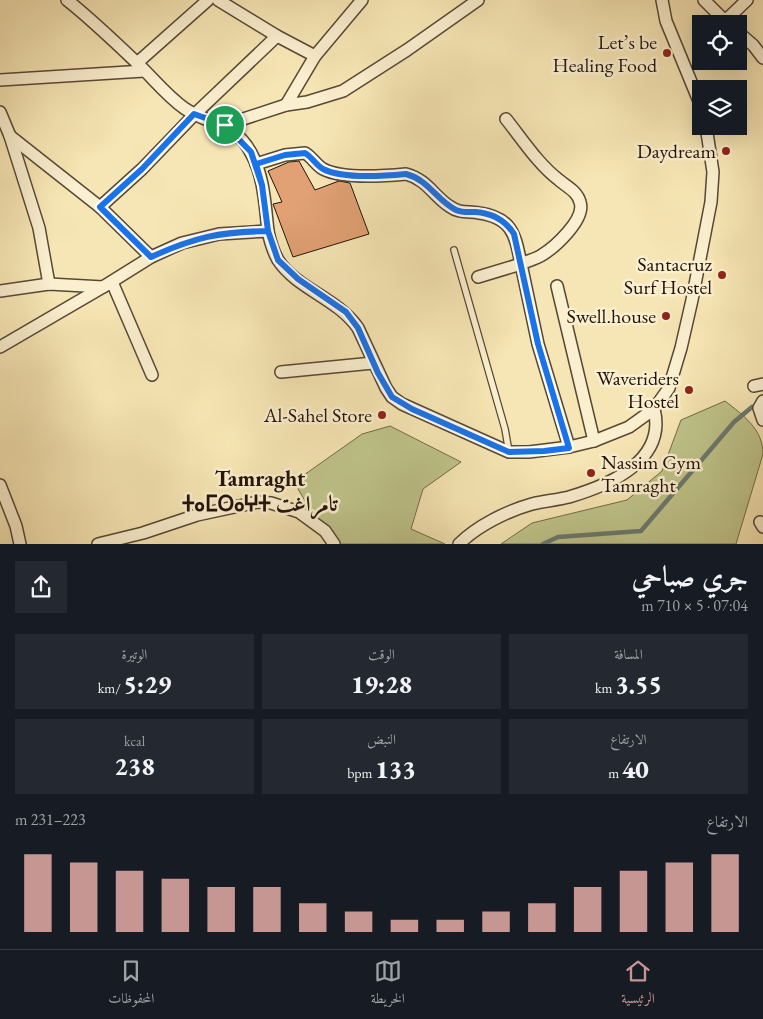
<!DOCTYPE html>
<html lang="ar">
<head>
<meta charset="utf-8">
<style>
  body { margin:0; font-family:"EB Garamond",Amiri,"Noto Sans Tifinagh",serif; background:#242831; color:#f1f3f6; direction:rtl; height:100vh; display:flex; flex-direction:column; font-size:19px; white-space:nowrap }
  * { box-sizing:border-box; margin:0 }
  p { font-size:16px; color:#9ea1a6 }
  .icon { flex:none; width:28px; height:28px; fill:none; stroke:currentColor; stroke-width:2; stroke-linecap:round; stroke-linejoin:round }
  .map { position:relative; height:544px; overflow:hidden; direction:ltr }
  .side { display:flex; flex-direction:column; background:#171b24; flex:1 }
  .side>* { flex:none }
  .controls { position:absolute; left:692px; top:15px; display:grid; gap:10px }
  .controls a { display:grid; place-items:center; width:55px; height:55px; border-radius:0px; background:#171b24; box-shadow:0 5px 20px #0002; font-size:25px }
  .pin { position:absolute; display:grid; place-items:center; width:42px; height:42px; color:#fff; margin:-21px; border:2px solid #fff; border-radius:50%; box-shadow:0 1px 5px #0007 }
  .round { display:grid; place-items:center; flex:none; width:52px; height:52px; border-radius:0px; background:#242831 }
  .head { display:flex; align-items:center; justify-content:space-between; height:85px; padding:0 15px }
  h1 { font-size:28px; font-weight:800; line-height:38px }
  .stats { display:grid; grid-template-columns:repeat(3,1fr); gap:8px; height:85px; padding:5px 15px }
  .stats div { display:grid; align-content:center; border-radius:0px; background:#242831; text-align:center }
  .stats b { font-size:25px; font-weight:800 }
  .stats small { font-size:14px; font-weight:400 }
  .stats p { font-size:14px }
  .chart { height:140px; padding:10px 15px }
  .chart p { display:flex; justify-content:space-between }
  .chart svg { width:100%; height:90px; margin-top:5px; stroke:#c59692; stroke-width:6 }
  .dock { display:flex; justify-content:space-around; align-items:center; height:70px; border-top:1px solid #363941; background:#171b24; font-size:14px; color:#9ea1a6 }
  .dock a { display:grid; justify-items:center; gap:2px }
  .dock .selected { color:#c59692 }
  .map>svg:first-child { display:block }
</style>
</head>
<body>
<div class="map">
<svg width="763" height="544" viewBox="0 0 763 544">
  <rect width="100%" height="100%" fill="#f7e6b5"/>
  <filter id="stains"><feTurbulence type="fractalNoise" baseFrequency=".004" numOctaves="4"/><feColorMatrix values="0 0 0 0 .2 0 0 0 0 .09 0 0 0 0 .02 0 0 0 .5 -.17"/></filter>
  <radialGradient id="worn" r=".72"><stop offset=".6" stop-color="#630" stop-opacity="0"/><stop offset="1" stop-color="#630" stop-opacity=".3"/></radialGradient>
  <g fill="#bfc48b" stroke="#706c4a">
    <path d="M725,401C743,415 763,429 763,454L736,544H501L532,523L627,500L662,471L681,420Z"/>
    <path d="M390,426L461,462L423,489L411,529L445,544H330L294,482L362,434Z"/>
  </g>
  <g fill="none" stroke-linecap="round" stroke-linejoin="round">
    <path stroke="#6c7a6f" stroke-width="4.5" d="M543,544L558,537L641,531L734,422L752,407"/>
  </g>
  <path fill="#e1a174" stroke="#22130a" d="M299,161L315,190L339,181L350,183L369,234L293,257L273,204L282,202L268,171L289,162Z"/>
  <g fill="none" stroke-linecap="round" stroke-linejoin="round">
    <g stroke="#574835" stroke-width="8">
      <path id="service" d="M454,250L505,429L509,452"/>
    </g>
    <g stroke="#574835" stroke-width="14">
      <g id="minor">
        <path d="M67,0C91,19 115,42 137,63C153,78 166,95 184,108C208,125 235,122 251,153C264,176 265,205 268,231"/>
        <path d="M218,0L277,36L315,56"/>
        <path d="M362,0L315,56L286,105L307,102L343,91L407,50L478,0"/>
        <path d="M662,0L666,21L701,106"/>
        <path d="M704,0L728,24"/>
        <path d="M725,21L747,0"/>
        <path d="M739,33L753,45L763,58"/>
        <path d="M137,63L208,0"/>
        <path d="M0,80L144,71"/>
        <path d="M0,112L10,136L39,228L49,284"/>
        <path d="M225,125L286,105"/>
        <path d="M10,136L100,207L151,257"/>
        <path d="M256,164L285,155L305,153C312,157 316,165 323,169C342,179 385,176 406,174C426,179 434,196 449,206C460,214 468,211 479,213C513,218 515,235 521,264C527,261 536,259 542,255C555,247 586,219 580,202C577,191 567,187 559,180C538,164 522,139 506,119"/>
        <path d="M100,207L142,169L194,115L277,36"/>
        <path d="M478,277L521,264L538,344L569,447"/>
        <path d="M112,282L152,375"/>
        <path d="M557,286L594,441"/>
        <path d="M0,291L49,284L103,287"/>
        <path d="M0,347L103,287L151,257L182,243L219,234L268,231C270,241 273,251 278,260C297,289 337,298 358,328L386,388L392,397L402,404L509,452H529L569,447L594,441L629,427L654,409L669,388L681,348L692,300L711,202L713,172L706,126"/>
        <path d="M281,372L373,363"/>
        <path d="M754,386L763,384"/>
        <path d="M763,401L759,408L763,420"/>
        <path d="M0,485L16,526L20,544"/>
        <path d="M760,522L763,527"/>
        <path d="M98,544L143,533L197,515L258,502L271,503L299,512L325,531L334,544"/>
        <path d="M459,544C477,526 507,511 532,504C544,501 557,500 569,497C610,485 667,460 654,409"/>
      </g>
    </g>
    <use href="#service" stroke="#faefcf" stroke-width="5.5"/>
    <use href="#minor" stroke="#faefcf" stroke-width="11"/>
  </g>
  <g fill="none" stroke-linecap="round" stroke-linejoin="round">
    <g stroke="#fff" stroke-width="10">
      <path id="route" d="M225,125L194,114L142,169L100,207L151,257C195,237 219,232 268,231L262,185L256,164L285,155L305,153C312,157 316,165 323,169C342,179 385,176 406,174C429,180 437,201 456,210C463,213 469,212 475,212C493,213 505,220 514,234L538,344L569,448L544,451L509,452L412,409L392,397L378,373L358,328L346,312L298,279L278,260L268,231L262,185L251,152L225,125"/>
    </g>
    <use href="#route" stroke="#1a73e8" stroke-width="6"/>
  </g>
  <g fill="#8f2418" stroke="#faefcf" stroke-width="2">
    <circle cx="667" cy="53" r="5"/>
    <circle cx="726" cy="151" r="5"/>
    <circle cx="722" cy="275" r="5"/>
    <circle cx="666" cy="316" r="5"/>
    <circle cx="689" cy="390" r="5"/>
    <circle cx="382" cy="415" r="5"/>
    <circle cx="591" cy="473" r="5"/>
  </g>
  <g text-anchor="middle" stroke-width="5" stroke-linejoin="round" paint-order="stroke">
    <g font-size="20" fill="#22130a" stroke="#faefcf" text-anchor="end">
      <text x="657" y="49">Let’s be<tspan x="657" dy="23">Healing Food</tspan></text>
      <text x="716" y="158">Daydream</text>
      <text x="712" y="271">Santacruz<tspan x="712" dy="23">Surf Hostel</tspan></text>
      <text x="656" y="323">Swell.house</text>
      <text x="679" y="385">Waveriders<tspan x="679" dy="23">Hostel</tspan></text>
      <text x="372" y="422">Al-Sahel Store</text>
      <text x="601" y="469" text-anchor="start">Nassim Gym<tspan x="601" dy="23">Tamraght</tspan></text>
    </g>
    <g font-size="22" font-weight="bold" fill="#22130a" stroke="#faefcf">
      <text x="260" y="486">Tamraght<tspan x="260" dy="25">ⵜⴰⵎⵔⴰⵖⵜ تامراغت</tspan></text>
    </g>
  </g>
  <rect width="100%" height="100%" filter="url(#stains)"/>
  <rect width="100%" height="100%" fill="url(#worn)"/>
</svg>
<div class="controls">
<a><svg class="icon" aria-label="locate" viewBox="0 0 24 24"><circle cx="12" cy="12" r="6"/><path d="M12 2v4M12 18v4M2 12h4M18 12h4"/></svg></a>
<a><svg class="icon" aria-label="layers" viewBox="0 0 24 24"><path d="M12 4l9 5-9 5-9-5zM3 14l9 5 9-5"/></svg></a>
</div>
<div class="pin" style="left:225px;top:125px;background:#1e9e55"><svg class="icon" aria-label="arrive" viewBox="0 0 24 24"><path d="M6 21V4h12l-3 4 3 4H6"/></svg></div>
</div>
<section class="side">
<div class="head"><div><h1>جري صباحي</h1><p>07:04 · 5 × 710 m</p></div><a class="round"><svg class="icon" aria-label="share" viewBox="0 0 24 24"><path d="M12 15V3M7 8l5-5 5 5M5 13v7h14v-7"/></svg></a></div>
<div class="stats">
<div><p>المسافة</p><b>3.55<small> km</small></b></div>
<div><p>الوقت</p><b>19:28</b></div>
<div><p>الوتيرة</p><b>5:29<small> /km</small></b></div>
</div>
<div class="stats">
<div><p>الارتفاع</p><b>40<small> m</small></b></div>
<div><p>النبض</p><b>133<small> bpm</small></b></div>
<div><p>kcal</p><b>238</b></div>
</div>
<div class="chart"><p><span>الارتفاع</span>223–231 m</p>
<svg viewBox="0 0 160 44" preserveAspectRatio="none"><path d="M5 44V6M15 44V10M25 44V14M35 44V18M45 44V22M55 44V22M65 44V30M75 44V34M85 44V38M95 44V38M105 44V34M115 44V30M125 44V22M135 44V14M145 44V10M155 44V6"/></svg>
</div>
</section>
<nav class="dock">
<a class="selected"><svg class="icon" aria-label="home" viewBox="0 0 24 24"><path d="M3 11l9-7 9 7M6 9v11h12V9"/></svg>الرئيسية</a>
<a><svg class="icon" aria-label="map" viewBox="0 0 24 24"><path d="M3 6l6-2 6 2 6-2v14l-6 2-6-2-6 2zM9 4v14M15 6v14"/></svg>الخريطة</a>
<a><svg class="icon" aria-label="saved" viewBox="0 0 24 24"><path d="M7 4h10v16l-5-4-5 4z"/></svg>المحفوظات</a>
</nav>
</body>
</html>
